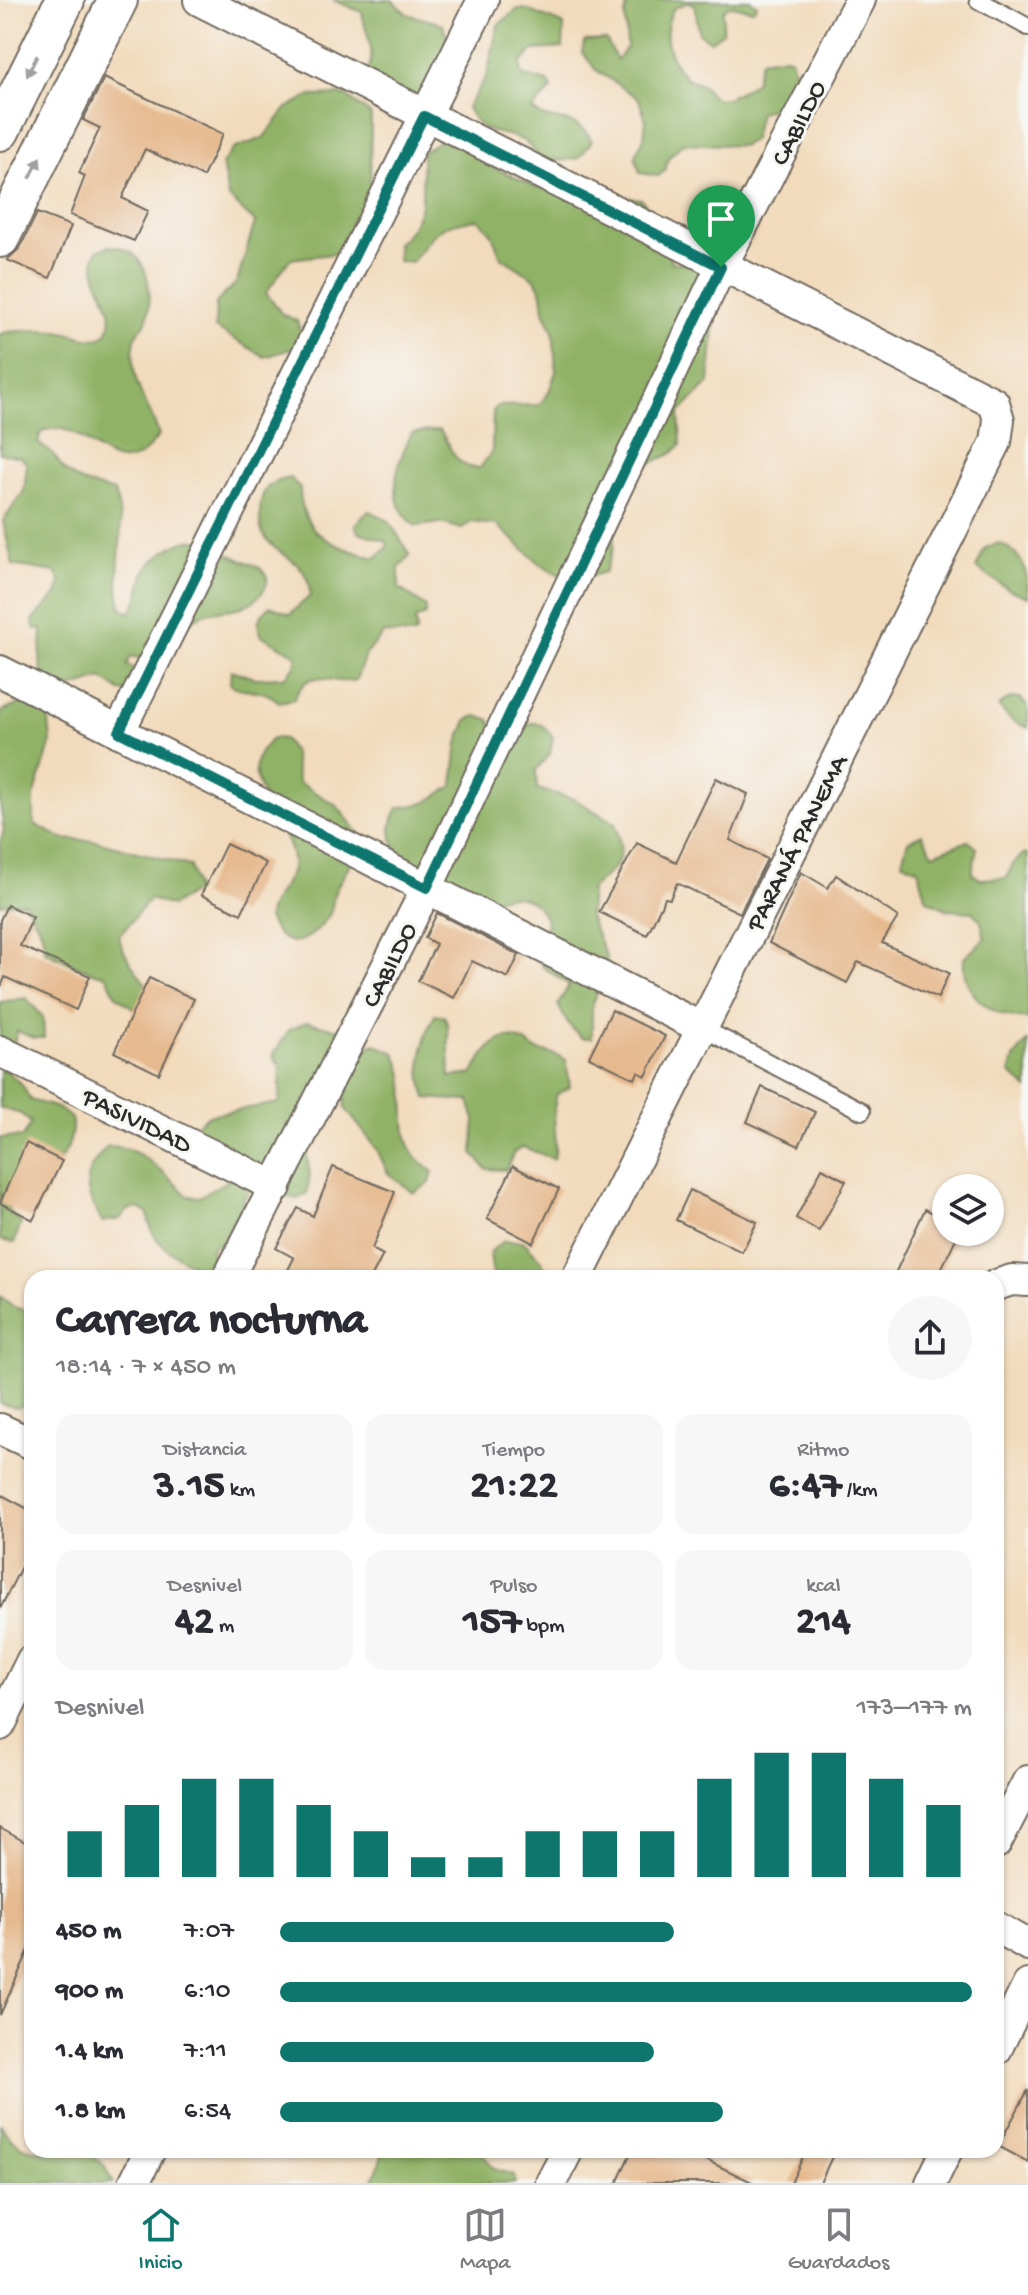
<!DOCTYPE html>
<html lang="es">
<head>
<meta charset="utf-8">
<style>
  body { margin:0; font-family:"Gochi Hand",sans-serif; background:#f7f7f7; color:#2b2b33; height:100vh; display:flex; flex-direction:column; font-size:30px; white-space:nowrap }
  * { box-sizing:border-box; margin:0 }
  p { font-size:26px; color:#7c7c81 }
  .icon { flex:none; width:44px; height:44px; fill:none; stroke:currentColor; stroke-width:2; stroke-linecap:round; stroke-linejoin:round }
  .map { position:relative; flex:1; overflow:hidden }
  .panel { position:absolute; left:24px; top:1270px; width:980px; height:888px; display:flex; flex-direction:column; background:#fff; border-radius:24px; box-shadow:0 2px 6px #0004 }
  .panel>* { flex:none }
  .controls { position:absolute; left:932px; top:1174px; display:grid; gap:16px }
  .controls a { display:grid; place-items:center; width:72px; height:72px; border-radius:50%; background:#fff; box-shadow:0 2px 6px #0004; font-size:40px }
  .pin { position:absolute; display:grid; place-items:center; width:68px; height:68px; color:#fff; margin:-82px -34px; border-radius:50% 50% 50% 0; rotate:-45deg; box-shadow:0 0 8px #0007 }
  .pin .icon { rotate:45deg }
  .round { display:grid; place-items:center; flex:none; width:84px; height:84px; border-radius:42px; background:#f7f7f7 }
  .head { display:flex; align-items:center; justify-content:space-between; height:136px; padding:0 32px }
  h1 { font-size:44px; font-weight:700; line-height:60px }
  .figures { display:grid; grid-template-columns:repeat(3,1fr); gap:12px; height:136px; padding:8px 32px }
  .figures div { display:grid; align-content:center; border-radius:20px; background:#f7f7f7; text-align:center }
  .figures b { font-size:40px; font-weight:700 }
  .figures small { font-size:22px; font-weight:400 }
  .figures p { font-size:22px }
  .chart { height:224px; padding:16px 32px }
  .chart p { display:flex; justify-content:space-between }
  .chart svg { width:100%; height:144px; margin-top:8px; stroke:#0f766e; stroke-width:6 }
  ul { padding:0 32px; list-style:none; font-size:26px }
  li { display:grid; grid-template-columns:128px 96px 1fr; align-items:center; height:60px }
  li i { height:20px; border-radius:10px; background:#0f766e }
  .dock { display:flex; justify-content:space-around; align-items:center; height:112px; border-top:2px solid #e1e1e2; background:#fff; font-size:22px; color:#7c7c81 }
  .dock a { display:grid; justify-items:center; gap:4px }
  .dock .active { color:#0f766e }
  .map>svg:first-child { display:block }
</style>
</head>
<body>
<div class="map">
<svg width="1028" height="2183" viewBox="0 0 1028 2183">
  <rect width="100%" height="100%" fill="#f6f6f2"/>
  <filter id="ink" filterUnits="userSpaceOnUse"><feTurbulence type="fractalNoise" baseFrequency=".0125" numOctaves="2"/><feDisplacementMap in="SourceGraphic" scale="16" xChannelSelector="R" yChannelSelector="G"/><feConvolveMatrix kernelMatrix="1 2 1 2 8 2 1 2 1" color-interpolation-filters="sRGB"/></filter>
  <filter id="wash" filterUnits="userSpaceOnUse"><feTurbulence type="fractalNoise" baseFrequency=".006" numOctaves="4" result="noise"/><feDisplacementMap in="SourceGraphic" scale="32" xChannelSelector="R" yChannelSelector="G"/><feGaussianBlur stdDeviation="1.8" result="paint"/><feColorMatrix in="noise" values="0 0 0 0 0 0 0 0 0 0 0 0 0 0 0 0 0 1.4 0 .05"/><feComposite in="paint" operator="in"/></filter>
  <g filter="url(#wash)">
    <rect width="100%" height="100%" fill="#f2dbbd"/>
    <g fill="#90b266" stroke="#5e6e48" stroke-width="2">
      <path d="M333,0H392L407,14L443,24L448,39L417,120C376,123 373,110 366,73C379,54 365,33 362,12Z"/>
      <path d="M629,0H751L757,5L753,10L730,6L723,10V32L711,41L699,33L695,6L689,2L674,8C660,32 667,57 685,77C689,81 697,80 702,85C708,90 712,100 722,99C730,98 748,87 755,82L761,60L786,56L791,59L798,83C789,103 780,107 759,112L753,139L743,146L683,143L669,157L665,171L658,176L640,173L635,156L644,137L646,121L639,99L596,70L582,52L585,41L606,40L617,60L627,47L625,14Z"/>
      <path d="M518,9L528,10L564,25L563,48L533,50L521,63L522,75L549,82L552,89L532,110C554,127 574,111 592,141L579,158L546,163C536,157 533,146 522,140C495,128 484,140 467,108L487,75L498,25Z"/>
      <path d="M345,95L371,115L370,211L349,252L290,259L266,293L282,314L297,321L303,339L294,348L265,357L215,328L216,303L237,282L255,222L228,197L222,164L233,149L263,138L287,108L309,96Z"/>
      <path d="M440,140L465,146L488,165L536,187L641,199L661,223L671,262L681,263L704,253L714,332L709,383L679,414L681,445L671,454L640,468L611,508L614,546L605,572L572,582L540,564L497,525L471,522L462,529L442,523L416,526C384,502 396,464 412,433L440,430C452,449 455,469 480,468L492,451L493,411L498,406L539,405L549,392L556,371L553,330L544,311L542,293L535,279L501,257L491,232L478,219C436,225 436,230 412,262L398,261L397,244C428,217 422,191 422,153Z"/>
      <path d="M109,246C148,246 155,292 146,322C143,329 138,329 136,336C132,347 133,368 136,379C141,399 154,416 159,436C153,442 147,451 141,455C103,479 79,411 41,433L38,443L53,454L65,471L81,482L114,492C130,534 110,573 122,608L130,613C147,590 133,578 159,556C165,550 178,543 186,541C205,536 221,551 237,558C251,564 280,570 261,594C245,614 219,607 199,616C180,625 163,647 148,661L131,656L127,665L141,672L134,693L120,691L102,678L65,690C32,674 41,663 42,630L34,628L33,620L58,593L60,579L55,572L13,565L3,521L24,491L27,464L20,457L0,453V334C10,330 51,329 63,332C77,334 100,348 108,329C121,303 83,278 97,250Z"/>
      <path d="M290,478L300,488C300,536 334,546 375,558L387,548V541L358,532L355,524L369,511L389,521L410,555L399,568V588L426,607L425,615L415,620L417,631L413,635L384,633L365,655L356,680C326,687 312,662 294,699L279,702C261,685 246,695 230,684L231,670L255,678L285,677L296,665V655L261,635C255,619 260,617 270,606L290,614L310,596C310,557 278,560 263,534C260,528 260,522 260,516C260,492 265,482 290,478Z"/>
      <path d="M999,543C1025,554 1028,574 1028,597L1010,590L976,568L985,548Z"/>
      <path d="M1011,698H1020L1028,707V728L1012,721L998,706Z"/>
      <path d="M24,702L48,710L51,742L34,797V824L63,839L96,841L190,866L196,890L172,906L150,899L119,936C123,959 143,978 156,999L138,1012L116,995L106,975C90,974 61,959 45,951L42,933L25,902L0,904V842L4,830L0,805V716L3,711Z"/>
      <path d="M476,716L489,719L495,731L508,741L517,733L518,727C535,720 542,721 553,737L550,754L536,770L537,789L574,799L615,823C628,864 618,863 591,889L589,917L607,959L606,971L592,1004V1038H582L568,1024L558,1005L569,985L543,967L532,948L547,925C539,893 505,888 481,907C447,887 367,860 398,808L425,803L453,786L458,743L467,720Z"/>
      <path d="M274,738L284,739L293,752L298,782L336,805L358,832C358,855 346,870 336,889C331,899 335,909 327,918C307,946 283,953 268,918C268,900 289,885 292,868C297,826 222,774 274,738Z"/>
      <path d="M922,834L933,854L968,841L977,848L972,873L980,879L1006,878L1014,862L1025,853L1028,855V1019C992,1017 961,996 964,958L985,939L981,922L973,912L949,910L927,900L918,869L902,861L908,841Z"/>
      <path d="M26,998L43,1017L44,1038H34L17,1031L14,1043L0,1042V1002Z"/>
      <path d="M435,1015L444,1016L448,1025L450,1077L472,1074C486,1053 495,1028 525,1042C529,1044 532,1048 536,1050C550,1054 551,1051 566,1060L570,1087L557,1094C550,1116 559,1136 554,1159L523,1147L514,1152L507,1170L486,1169L473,1153L475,1120L469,1101L426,1098C417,1070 421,1039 435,1015Z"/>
      <path d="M307,1022L344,1031L362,1049L375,1044L395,1053C419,1096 384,1141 433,1171L430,1183L414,1193L388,1173L377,1149L345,1108L343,1073L305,1143L310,1175L307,1193L298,1199L277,1194L256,1182L244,1198L233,1236L211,1248L214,1278H194L192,1264C169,1253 149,1240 148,1214L140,1208L128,1210L120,1219L102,1222C83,1187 79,1176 108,1146C141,1145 165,1175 188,1196L199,1197L235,1176L202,1144L196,1125L209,1115L279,1103L281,1067L273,1055L289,1030Z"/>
      <path d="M1028,1041V1089L1010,1073L1014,1058Z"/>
      <path d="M4,1068L23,1086L30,1100L58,1108L72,1119C75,1173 30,1170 7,1209L21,1223L14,1243L0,1240V1138L23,1137L31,1123L21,1114L0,1108V1071Z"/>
      <path d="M504,1241H523L542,1261L548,1278H493L490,1252Z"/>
      <path d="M0,1296L14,1307L32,1313V1399L18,1408L0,1404Z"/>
      <path d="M0,2123C33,2183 91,2119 113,2183H0Z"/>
      <path d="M384,2150H480L494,2169L514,2175L515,2183H372Z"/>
    </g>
    <g id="blocks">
      <g fill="#e6b98e">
        <path d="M104,78L223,134L203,177L145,149L122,198L148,211L134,241L70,215L85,176L79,173L100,128L83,120Z"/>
        <path d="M37,213L71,226L50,278L7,260L20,248Z"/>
        <path d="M716,778L748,794L730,840L767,859L740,913L677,883L670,899L665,898L647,935L599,912L637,843L676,862Z"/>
        <path d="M226,844L266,863L241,914L201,895Z"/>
        <path d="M801,872L828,888L836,875L898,917L882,943L949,973L938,998L858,962L847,983L769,943Z"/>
        <path d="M7,905L33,917L20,946L90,976L76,1010L5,977L0,989V920Z"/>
        <path d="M437,913L519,955L508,978L472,961L454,998L418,981L436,944L425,938Z"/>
        <path d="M149,978L194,999L159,1074L114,1052Z"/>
        <path d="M612,1010L665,1036L646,1076L638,1072L635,1079L589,1057Z"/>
        <path d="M762,1087L815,1112L799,1146L747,1122Z"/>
        <path d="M26,1143L62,1161L33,1220L0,1203Z"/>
        <path d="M513,1166L559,1189L533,1243L487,1219Z"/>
        <path d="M333,1167L395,1192L372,1249L383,1255L371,1278H284L294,1258L276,1248L298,1208L313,1216Z"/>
        <path d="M822,1168L846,1181L819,1231L796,1218Z"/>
        <path d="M690,1190L757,1222L742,1252L676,1220Z"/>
        <path d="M925,1209L946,1219V1232H959L937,1278H893Z"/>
        <path d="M0,1494L32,1511V1545L0,1609Z"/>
        <path d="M0,1828L32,1846V1943L0,2015Z"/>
        <path d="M1028,2090V2162L998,2146Z"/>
        <path d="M632,2150H685L754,2183H617Z"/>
        <path d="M806,2150H835L820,2183H791Z"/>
      </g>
    </g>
  </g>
  <g filter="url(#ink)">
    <use href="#blocks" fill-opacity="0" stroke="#71695e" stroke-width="2"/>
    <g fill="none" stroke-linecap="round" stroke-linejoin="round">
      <g stroke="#71695e" stroke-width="20">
        <g id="service">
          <path d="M978,0L1028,27"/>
          <path d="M702,1028L862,1111"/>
        </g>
      </g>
      <g stroke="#71695e" stroke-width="34">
        <g id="minor">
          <path d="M199,0L994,403L999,420L996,442L577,1278"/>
          <path d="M0,671L702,1028"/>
          <path d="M119,732L483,0"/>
          <path d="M0,1051L276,1187"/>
          <path d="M228,1278L427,888L721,267L860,0"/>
          <path d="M996,1285L1012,1280L1028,1281"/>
          <path d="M0,1429L32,1444"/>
          <path d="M0,1725L32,1660"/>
          <path d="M996,1843L1028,1781"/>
          <path d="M996,1927L1028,1945"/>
          <path d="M996,2050L1028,1985"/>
          <path d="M134,2183L150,2150"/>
          <path d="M551,2183L568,2150"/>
          <path d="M931,2183L947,2150"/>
        </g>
      </g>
      <g stroke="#71695e" stroke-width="42">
        <g id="tertiary">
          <path d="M0,131L65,0"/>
          <path d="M0,238L118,0"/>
        </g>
      </g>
      <use href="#service" stroke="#fff" stroke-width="16"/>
      <use href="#minor" stroke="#fff" stroke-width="30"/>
      <use href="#tertiary" stroke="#fff" stroke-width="38"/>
    </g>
    <defs><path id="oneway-solid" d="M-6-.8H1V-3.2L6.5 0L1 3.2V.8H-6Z" transform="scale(2)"/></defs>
    <g fill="#a0a0a0">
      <use href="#oneway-solid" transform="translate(32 66) rotate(116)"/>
      <use href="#oneway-solid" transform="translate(35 168) rotate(-64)"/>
    </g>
  </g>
  <g fill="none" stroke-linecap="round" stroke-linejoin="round" filter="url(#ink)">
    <g stroke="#fff" stroke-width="16">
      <path id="route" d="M424,116L721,267L427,888L119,732Z"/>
    </g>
    <use href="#route" stroke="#0f766e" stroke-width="10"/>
  </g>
  <g text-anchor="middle" stroke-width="6" stroke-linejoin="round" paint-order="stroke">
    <g font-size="26" fill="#2b2b2b" stroke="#f6f6f2">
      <text transform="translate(797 122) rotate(-63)" y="9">CABILDO</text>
      <text transform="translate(795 842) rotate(-63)" y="9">PARANÁ PANEMA</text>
      <text transform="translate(388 964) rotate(-63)" y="9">CABILDO</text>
      <text transform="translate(138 1119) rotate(26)" y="9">PASIVIDAD</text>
    </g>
  </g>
</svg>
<div class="controls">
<a><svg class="icon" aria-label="layers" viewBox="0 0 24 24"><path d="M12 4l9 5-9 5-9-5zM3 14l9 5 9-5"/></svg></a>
</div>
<div class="pin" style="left:721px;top:267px;background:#1e9e55"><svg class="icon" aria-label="arrive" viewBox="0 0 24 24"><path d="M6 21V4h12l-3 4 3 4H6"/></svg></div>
<section class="panel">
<div class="head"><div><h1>Carrera nocturna</h1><p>18:14 · 7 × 450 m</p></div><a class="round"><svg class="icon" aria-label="share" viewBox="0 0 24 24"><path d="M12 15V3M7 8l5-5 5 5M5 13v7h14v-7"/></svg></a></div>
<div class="figures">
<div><p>Distancia</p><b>3.15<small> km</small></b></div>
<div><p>Tiempo</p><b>21:22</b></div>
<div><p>Ritmo</p><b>6:47<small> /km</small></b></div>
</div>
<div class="figures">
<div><p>Desnivel</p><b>42<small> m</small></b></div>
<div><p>Pulso</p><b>157<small> bpm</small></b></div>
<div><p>kcal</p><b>214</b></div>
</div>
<div class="chart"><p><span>Desnivel</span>173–177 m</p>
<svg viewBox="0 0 160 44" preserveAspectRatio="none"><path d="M5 44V30M15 44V22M25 44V14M35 44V14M45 44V22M55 44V30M65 44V38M75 44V38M85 44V30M95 44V30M105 44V30M115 44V14M125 44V6M135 44V6M145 44V14M155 44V22"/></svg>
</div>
<ul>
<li><b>450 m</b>7:07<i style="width:57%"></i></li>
<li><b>900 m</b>6:10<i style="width:100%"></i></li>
<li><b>1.4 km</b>7:11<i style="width:54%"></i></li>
<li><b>1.8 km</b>6:54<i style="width:64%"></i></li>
</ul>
</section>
</div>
<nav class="dock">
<a class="active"><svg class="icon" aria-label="home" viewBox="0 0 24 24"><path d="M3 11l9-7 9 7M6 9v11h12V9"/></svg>Inicio</a>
<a><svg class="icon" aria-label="map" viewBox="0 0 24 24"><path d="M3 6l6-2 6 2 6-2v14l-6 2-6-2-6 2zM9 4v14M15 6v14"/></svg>Mapa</a>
<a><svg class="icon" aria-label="saved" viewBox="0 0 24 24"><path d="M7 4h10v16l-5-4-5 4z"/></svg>Guardados</a>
</nav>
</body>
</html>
